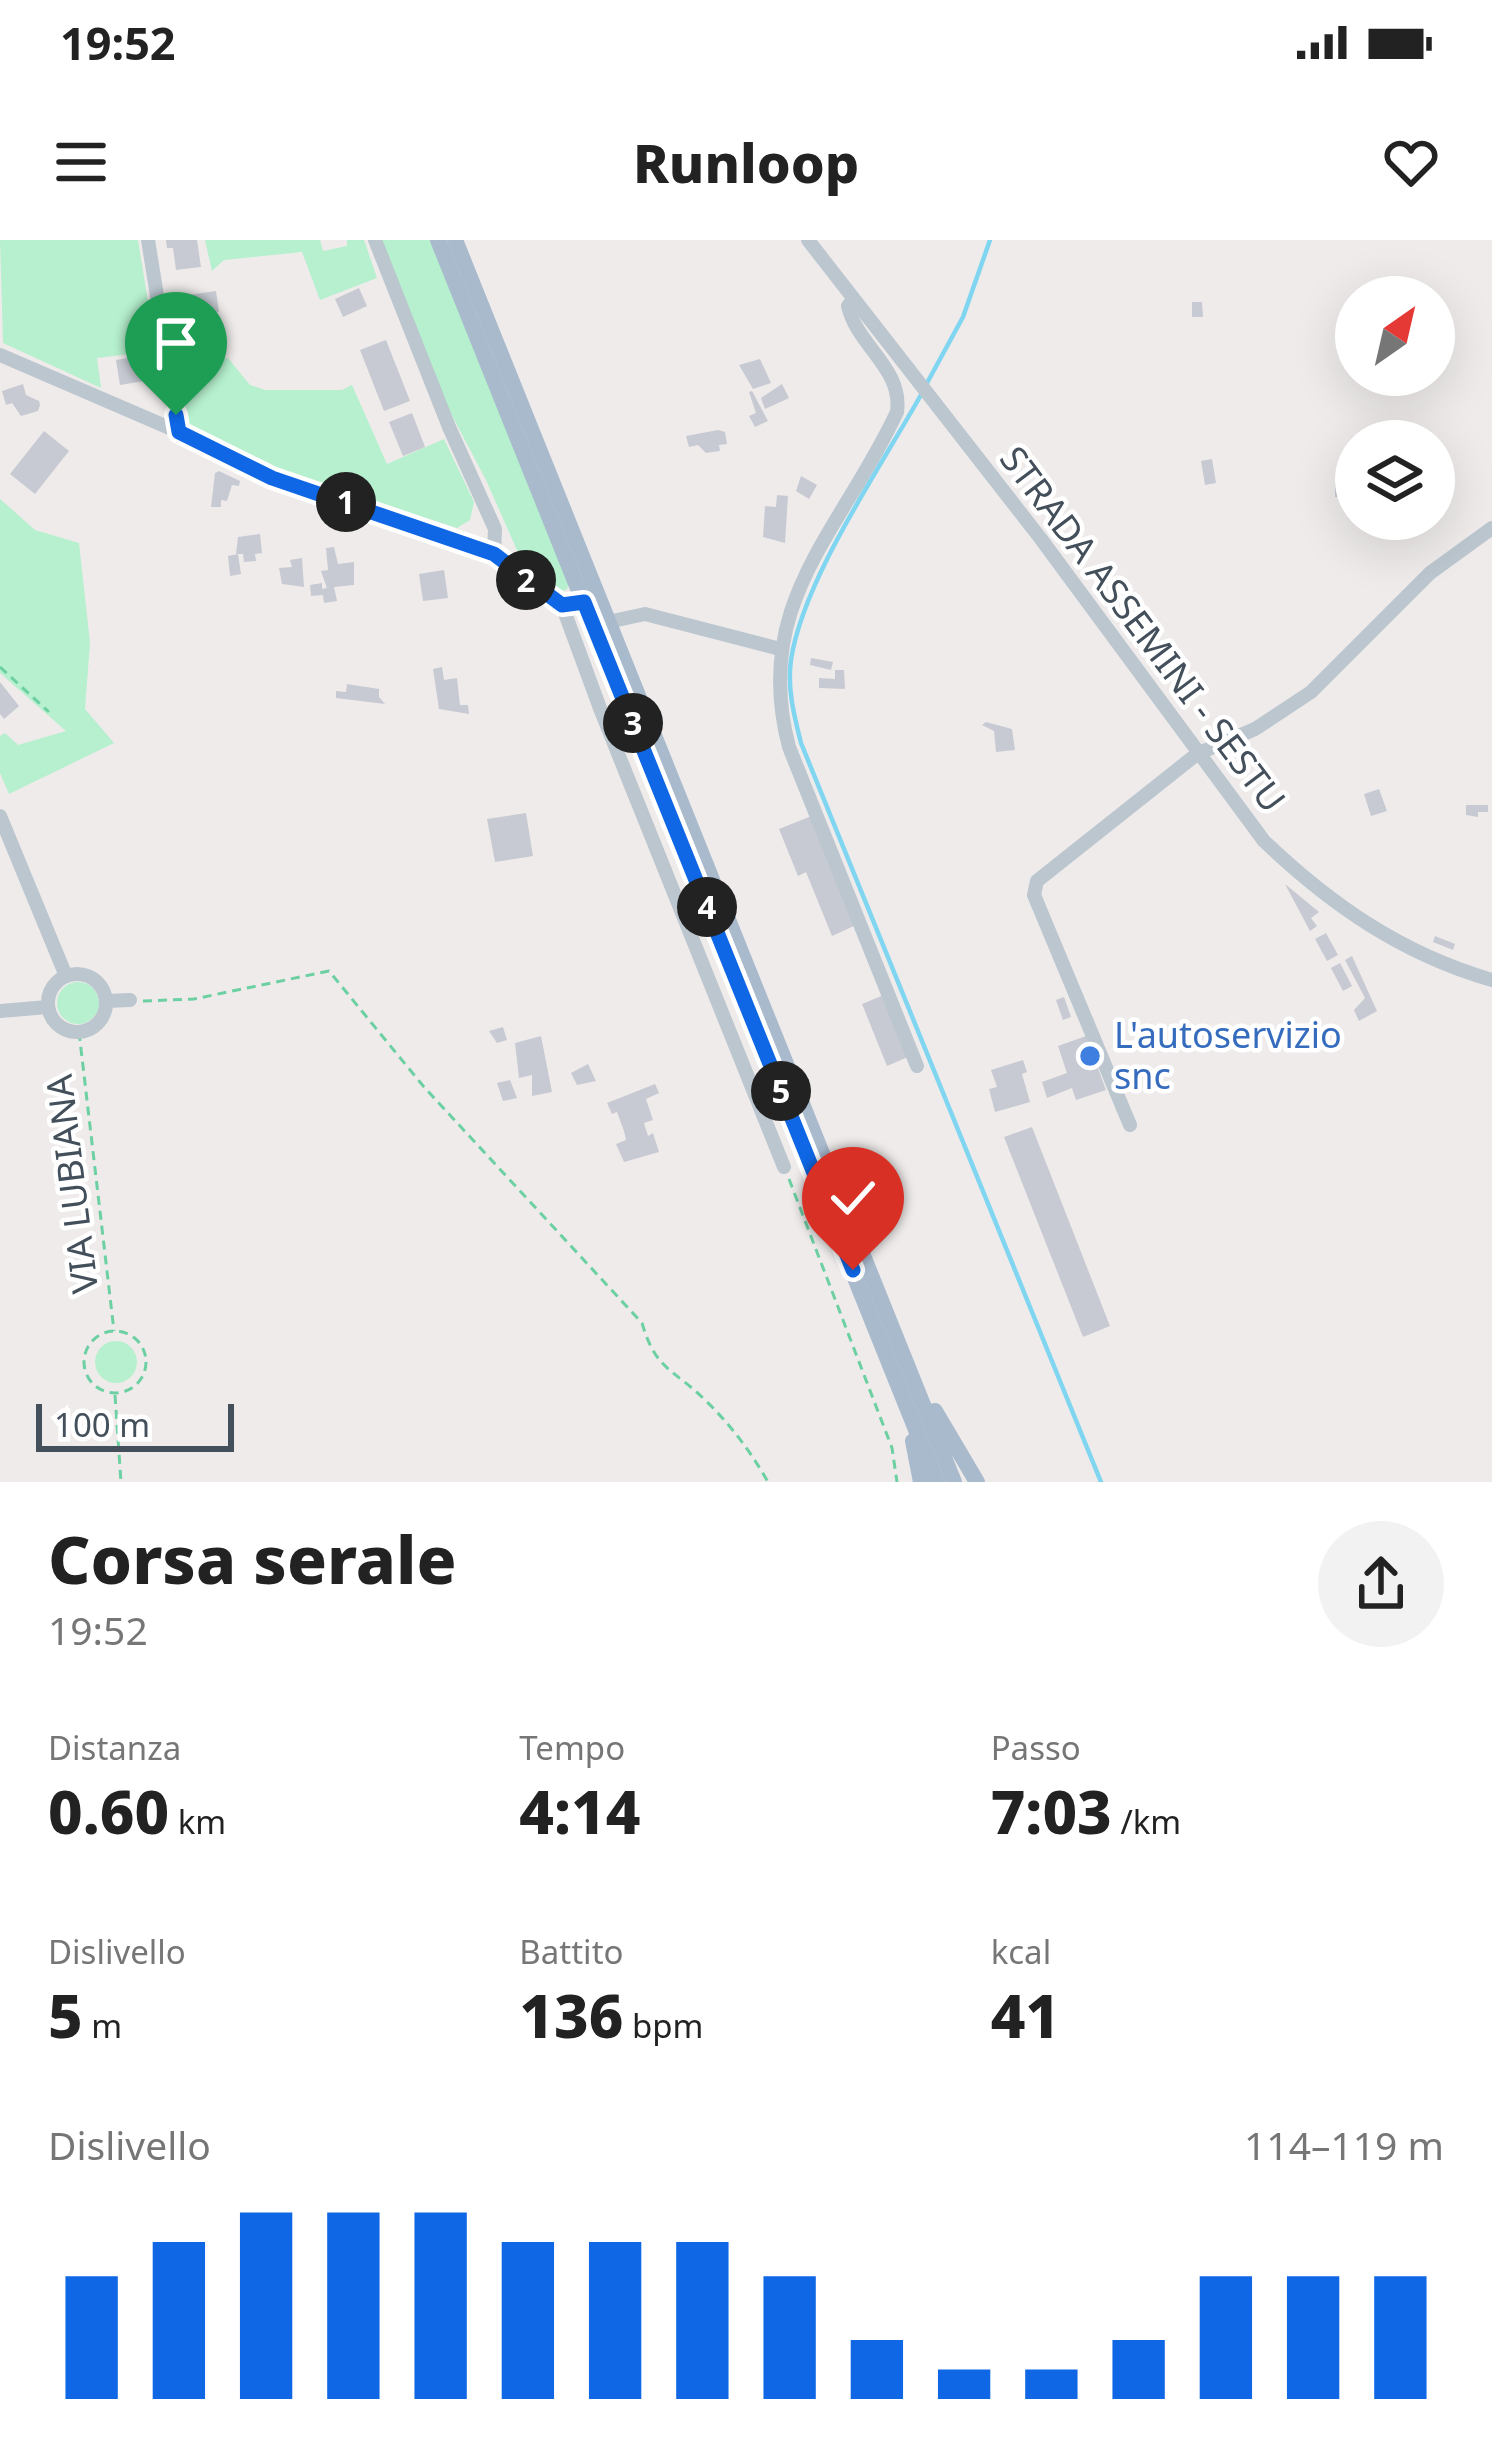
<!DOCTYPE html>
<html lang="it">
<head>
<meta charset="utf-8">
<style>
  body { margin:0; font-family:"Noto Sans",sans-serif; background:#f2f2f2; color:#222; height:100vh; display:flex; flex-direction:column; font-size:45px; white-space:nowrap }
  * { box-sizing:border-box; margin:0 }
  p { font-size:39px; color:#767676 }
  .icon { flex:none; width:66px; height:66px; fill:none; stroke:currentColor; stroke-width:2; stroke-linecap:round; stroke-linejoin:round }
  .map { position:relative; height:1242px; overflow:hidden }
  .panel { display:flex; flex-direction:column; background:#fff; flex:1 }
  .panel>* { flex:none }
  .needle { width:78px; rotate:34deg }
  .buttons { position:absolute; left:1335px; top:36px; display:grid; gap:24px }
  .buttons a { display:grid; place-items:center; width:120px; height:120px; border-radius:50%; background:#fff; box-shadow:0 12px 48px #0002; font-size:60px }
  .scale { position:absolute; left:36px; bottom:30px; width:198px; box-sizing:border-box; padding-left:12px; border:6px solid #434f5a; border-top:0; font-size:33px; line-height:42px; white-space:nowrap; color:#434f5a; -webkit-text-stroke:9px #fff; paint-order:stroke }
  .pin { position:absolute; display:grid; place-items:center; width:102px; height:102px; color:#fff; margin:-123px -51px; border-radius:50% 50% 50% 0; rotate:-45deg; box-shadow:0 0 12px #0007 }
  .pin .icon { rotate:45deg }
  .km { position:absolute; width:60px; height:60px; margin:-30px; border-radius:50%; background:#222; color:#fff; font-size:33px; line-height:60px; text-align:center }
  .round { display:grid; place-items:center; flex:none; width:126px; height:126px; border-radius:63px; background:#f2f2f2 }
  .head { display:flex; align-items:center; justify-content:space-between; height:204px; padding:0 48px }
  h1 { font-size:66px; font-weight:800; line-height:90px }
  .figures { display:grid; grid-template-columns:repeat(3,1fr); gap:18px; height:204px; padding:12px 48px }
  .figures div { display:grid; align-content:center }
  .figures b { font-size:60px; font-weight:800 }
  .figures small { font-size:33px; font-weight:400 }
  .figures p { font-size:33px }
  .chart { height:336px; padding:24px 48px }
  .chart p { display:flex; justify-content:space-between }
  .chart svg { width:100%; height:216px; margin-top:12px; stroke:#0f67e5; stroke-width:6 }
  .status { display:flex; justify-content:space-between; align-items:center; height:84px; padding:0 60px; background:#fff; direction:ltr }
  .status svg { height:33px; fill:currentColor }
  header { display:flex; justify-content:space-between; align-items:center; height:156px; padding:0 48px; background:#fff; font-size:54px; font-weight:800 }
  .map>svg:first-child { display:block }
</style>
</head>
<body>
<div class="status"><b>19:52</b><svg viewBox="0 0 49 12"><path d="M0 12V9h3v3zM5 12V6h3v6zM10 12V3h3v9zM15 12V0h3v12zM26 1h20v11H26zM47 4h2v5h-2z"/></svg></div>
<header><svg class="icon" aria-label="menu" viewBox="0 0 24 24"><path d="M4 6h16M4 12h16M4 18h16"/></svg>Runloop<svg class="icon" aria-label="heart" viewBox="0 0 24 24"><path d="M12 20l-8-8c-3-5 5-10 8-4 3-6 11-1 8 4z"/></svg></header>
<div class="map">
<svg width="1492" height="1242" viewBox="0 0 1492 1242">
  <rect width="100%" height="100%" fill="#efebeb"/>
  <g fill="#b6f0ce">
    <path d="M0,0H138L156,111L97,118L101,148L3,103Z"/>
    <path d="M205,0H320L323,11L347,6V0H364L377,38L320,60L302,12L224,20L212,31Z"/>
    <path d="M381,0H430L569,342L567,349L556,355L528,335L486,240L448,168Z"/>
    <path d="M228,118L250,145L265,150H342L352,145L387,224L444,199L474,262L470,280L457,288L272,228L189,187L179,124Z"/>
    <path d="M0,259L35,290L79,303L90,403L85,469L114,503L9,554L0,533V496L5,493L18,505L66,491L0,433Z"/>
    <circle cx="78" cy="763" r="21"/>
    <circle cx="116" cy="1122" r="21"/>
  </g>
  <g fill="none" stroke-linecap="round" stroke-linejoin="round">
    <g stroke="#80d6f0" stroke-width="4.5">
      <path d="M927,143L963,77L990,0"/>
      <path d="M922,153C881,227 803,339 791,420C787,449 794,475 801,503L1101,1242"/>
    </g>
  </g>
  <g fill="#c7cad2">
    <path d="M166,0H197L201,27L176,30L173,8H167Z"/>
    <path d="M359,48L367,66L343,77L335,59Z"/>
    <path d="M216,51L219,72L171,80L168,58Z"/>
    <path d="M1192,62H1202L1203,77H1192Z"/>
    <path d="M386,100L410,161L384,171L360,110Z"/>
    <path d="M146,115L150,140L120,145L116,120Z"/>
    <path d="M760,119L771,143L753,149L739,125Z"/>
    <path d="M23,144L26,155L39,161L40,165L38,171L21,176L12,163L6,165L2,151Z"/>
    <path d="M782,144L789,158L765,169L761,158Z"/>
    <path d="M752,151L768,181L755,187L749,176L756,173L749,152Z"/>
    <path d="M412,173L425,207L403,216L389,182Z"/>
    <path d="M718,190L725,192L727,204L719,205L720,211L706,213L698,205L689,207L686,196Z"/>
    <path d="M44,191L69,211L35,254L10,234Z"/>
    <path d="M1212,219L1216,243L1205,245L1201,221Z"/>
    <path d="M219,231L240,241L239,246L232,245L227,261L221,260V267H211L215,233Z"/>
    <path d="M801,236L817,245L809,259L796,251Z"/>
    <rect x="1335" y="241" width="12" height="16"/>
    <path d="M777,255L788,256L785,303L763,297L765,266L776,267Z"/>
    <path d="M260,294L262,313L255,314L256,321L244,322L243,314H236L238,297Z"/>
    <path d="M334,307L338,324L354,322V345L334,347L337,361L324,363L323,355L311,356L310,345L322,343V349L327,348L321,331L328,330L326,308Z"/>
    <path d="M238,314L241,334L230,336L228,316Z"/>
    <path d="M302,318L304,347L282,344L279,328L292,327L290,320Z"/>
    <path d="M444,330L448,358L423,361L419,334Z"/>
    <path d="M811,418L833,422L831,430L810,425Z"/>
    <path d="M442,427L444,440L457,438L460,465H468L469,474L439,469L433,429Z"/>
    <path d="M835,430H844L845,449L819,448V438L835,439Z"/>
    <path d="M0,442L19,466L4,479L0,474Z"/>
    <path d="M347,444L379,449V457L385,464L336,458V451L346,452Z"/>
    <path d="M986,482L1012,489L1015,510L996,512L994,491L982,485Z"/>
    <path d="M1379,549L1387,571L1371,576L1364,554Z"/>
    <path d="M1466,565H1488V572H1478V577L1466,575Z"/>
    <path d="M526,573L533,616L495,622L487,579Z"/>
    <path d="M814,575L856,685L832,696L806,632L798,636L779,589Z"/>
    <path d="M1285,644L1319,672L1311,678L1317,686L1310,691Z"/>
    <path d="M1326,693L1338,715L1327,721L1315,699Z"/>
    <path d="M1435,696L1455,704L1453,710L1433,702Z"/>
    <path d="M1352,716L1377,771L1359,781L1354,770L1365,758L1345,720Z"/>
    <path d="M1340,723L1352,746L1343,751L1331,728Z"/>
    <path d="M884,755L908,817L887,826L862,764Z"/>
    <path d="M1064,757L1071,777L1063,780L1056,760Z"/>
    <path d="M503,787L507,800L497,803L489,791Z"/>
    <path d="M541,796L552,852L532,856V835L519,838L515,803Z"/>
    <path d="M1086,796L1106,850L1076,860L1072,848L1047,858L1042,842L1067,833L1058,806Z"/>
    <path d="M1023,820L1027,832L1022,834L1030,862L995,872L989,849L997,847L991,830Z"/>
    <path d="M588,824L596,841L577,845L571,833Z"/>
    <path d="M510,840L517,858L503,861L497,843Z"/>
    <path d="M655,844L659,853L646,859L653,880L644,883L648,896L653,893L659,912L624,922L616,904L626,900L624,891L617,872L612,874L607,863Z"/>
    <path d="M1032,887L1110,1086L1083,1097L1004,897Z"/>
  </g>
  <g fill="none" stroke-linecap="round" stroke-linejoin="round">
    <g stroke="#6cd0a2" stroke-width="3" stroke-dasharray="9 6" stroke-linecap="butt">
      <path d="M0,427L49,472"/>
      <path d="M143,761L194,759L329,731L424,847L642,1083C656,1131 673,1128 705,1160C730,1184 751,1212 768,1242"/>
      <path d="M79,792L114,1091"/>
      <path d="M789,939L892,1208L897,1242"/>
      <circle cx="115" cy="1122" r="31"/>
      <path d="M115,1155L121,1242"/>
    </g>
    <g stroke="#bbc6cf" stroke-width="14">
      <path d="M148,0L179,192"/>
      <path d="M375,0L449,187L495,289L494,314"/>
      <path d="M808,0L1041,299L1264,601C1331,665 1402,714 1492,740"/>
      <path d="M853,60L848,66C857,106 903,128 897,172C841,292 751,363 789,507L917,826"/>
      <path d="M0,115L179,192L272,238L494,314L562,365L584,362"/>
      <path d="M562,365L601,471L784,927"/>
      <path d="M608,382L645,374L780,409"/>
      <path d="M0,576L66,736"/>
      <circle cx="77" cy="763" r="29"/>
      <path d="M106,761L130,760"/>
      <path d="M0,771L48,767"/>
      <path d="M1130,885L1034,655L1037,641L1197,514L1255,489L1311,452L1430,333L1492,288"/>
    </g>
    <g stroke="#a9bacd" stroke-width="16">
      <path d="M438,0L937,1242"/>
      <path d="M455,0L954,1242"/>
      <path d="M935,1171L977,1242"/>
      <path d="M913,1201L921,1242"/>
    </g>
  </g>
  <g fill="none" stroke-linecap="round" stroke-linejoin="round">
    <g stroke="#fff" stroke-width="24">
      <path id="route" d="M176,175L179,192L272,238L494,314L562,365L584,362L853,1030"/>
    </g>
    <use href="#route" stroke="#0f67e5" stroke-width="15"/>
  </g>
  <circle fill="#3f7fe0" stroke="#fff" stroke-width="4.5" cx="1090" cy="816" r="12"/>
  <g text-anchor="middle" stroke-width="9" stroke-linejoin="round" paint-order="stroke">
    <g font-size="36" fill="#434f5a" stroke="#fff">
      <text transform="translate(1143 389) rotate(53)" y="13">STRADA ASSEMINI - SESTU</text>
      <text transform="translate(72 944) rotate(-97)" y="13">VIA LUBIANA</text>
    </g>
    <g font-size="36" fill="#366cbe" stroke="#fff" text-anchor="start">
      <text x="1114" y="808">L'autoservizio<tspan x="1114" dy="41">snc</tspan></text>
    </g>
  </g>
</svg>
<div class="buttons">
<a><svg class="needle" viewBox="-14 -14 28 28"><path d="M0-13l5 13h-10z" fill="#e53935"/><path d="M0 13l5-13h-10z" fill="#767676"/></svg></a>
<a><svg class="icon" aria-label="layers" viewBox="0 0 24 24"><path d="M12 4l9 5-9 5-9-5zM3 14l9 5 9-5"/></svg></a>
</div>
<div class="scale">100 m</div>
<div class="pin" style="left:176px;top:175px;background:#1e9e55"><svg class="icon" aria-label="arrive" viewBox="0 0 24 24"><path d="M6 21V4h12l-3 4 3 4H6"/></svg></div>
<div class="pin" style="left:853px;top:1030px;background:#d93025"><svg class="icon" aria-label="check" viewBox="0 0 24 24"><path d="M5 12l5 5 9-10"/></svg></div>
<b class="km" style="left:346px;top:262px">1</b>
<b class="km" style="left:526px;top:340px">2</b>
<b class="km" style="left:633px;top:483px">3</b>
<b class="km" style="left:707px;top:667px">4</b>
<b class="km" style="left:781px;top:851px">5</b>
</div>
<section class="panel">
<div class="head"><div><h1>Corsa serale</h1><p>19:52</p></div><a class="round"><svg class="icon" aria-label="share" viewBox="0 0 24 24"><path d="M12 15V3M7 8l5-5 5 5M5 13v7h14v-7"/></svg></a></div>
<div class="figures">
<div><p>Distanza</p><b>0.60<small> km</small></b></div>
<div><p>Tempo</p><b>4:14</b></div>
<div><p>Passo</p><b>7:03<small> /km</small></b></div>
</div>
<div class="figures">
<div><p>Dislivello</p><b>5<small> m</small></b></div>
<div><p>Battito</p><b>136<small> bpm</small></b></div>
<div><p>kcal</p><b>41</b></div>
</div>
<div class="chart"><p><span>Dislivello</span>114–119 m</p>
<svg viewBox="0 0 160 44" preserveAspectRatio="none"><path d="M5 44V19M15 44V12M25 44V6M35 44V6M45 44V6M55 44V12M65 44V12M75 44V12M85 44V19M95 44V32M105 44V38M115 44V38M125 44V32M135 44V19M145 44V19M155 44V19"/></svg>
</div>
</section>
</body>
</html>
